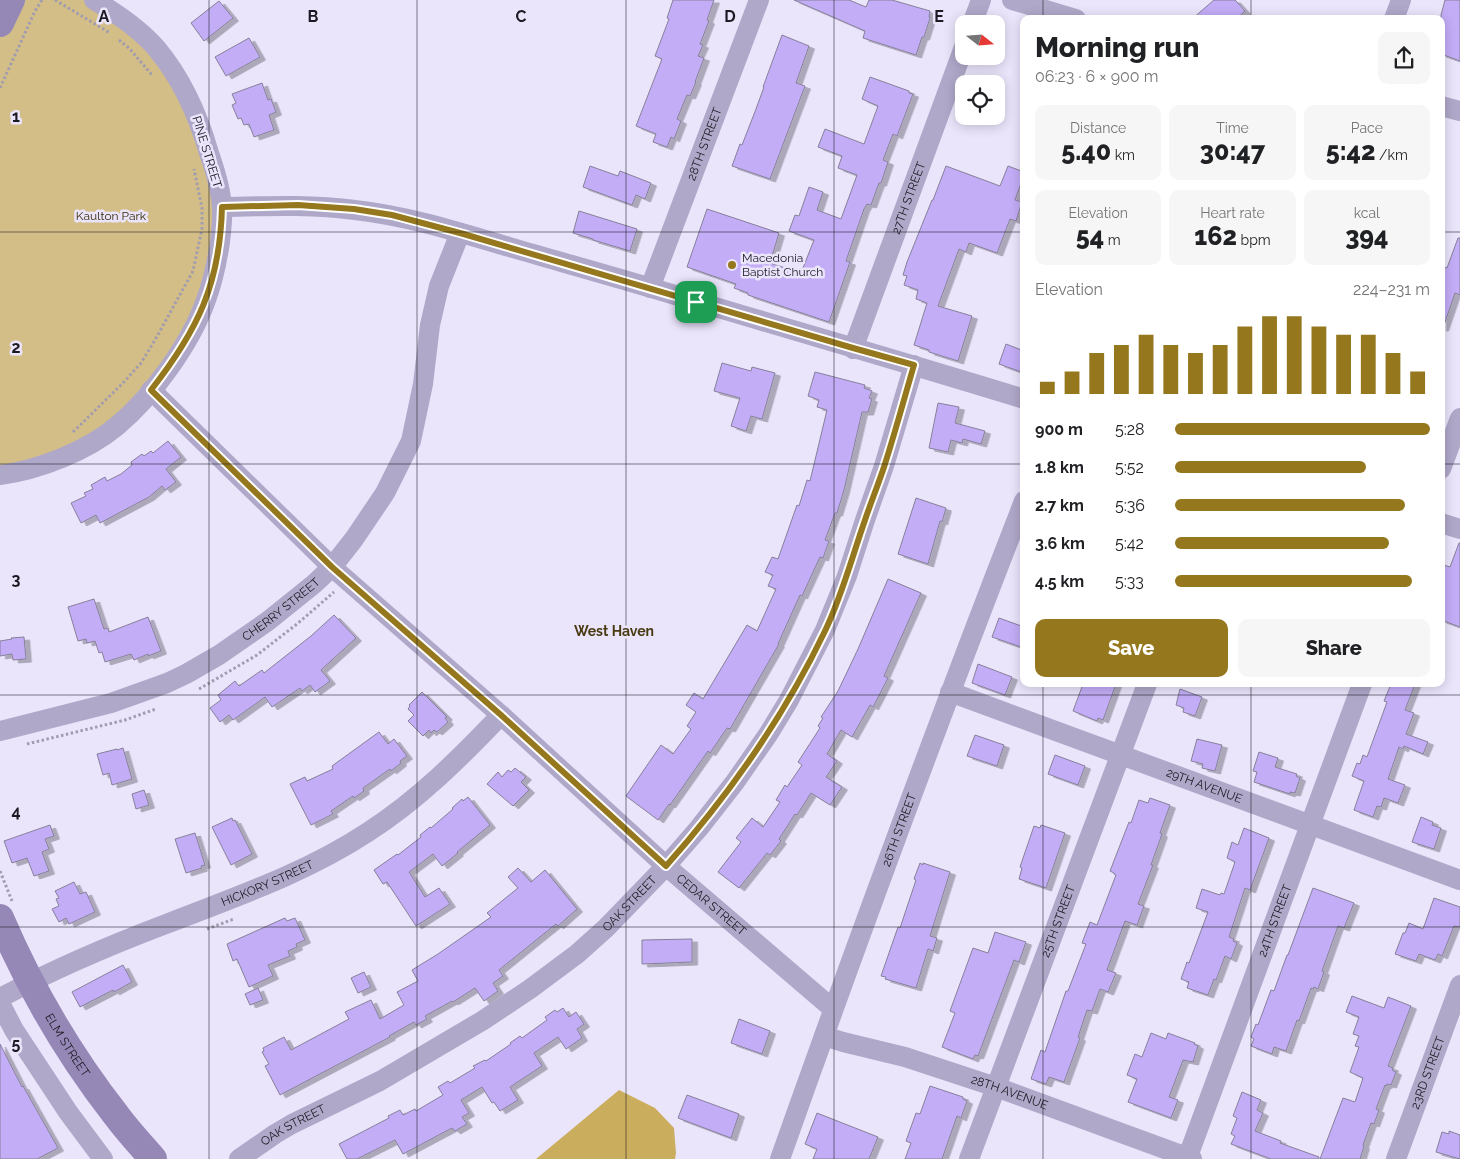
<!DOCTYPE html>
<html lang="en">
<head>
<meta charset="utf-8">
<style>
  body { margin:0; font-family:Raleway,sans-serif; background:#f6f6f6; color:#202124; height:100vh; display:flex; flex-direction:column; font-size:19px; white-space:nowrap }
  * { box-sizing:border-box; margin:0 }
  p { font-size:16px; color:#757577 }
  .icon { flex:none; width:28px; height:28px; fill:none; stroke:currentColor; stroke-width:2; stroke-linecap:round; stroke-linejoin:round }
  .map { position:relative; flex:1; overflow:hidden }
  .side { position:absolute; left:1020px; top:15px; width:425px; height:672px; display:flex; flex-direction:column; background:#fff; border-radius:10px; box-shadow:0 2px 12px #0003 }
  .side>* { flex:none }
  .needle { width:32px; rotate:107deg }
  .buttons { position:absolute; left:955px; top:15px; display:grid; gap:10px }
  .buttons a { display:grid; place-items:center; width:50px; height:50px; border-radius:10px; background:#fff; box-shadow:0 2px 12px #0003; font-size:25px }
  .pin { position:absolute; display:grid; place-items:center; width:42px; height:42px; color:#fff; margin:-21px; border-radius:10px; box-shadow:0 2px 8px #0006 }
  .round { display:grid; place-items:center; flex:none; width:52px; height:52px; border-radius:10px; background:#f6f6f6 }
  .summary { display:flex; align-items:center; justify-content:space-between; height:85px; padding:0 15px }
  h1 { font-size:28px; font-weight:800; line-height:38px }
  .stats { display:grid; grid-template-columns:repeat(3,1fr); gap:8px; height:85px; padding:5px 15px }
  .stats div { display:grid; align-content:center; border-radius:10px; background:#f6f6f6; text-align:center }
  .stats b { font-size:25px; font-weight:800 }
  .stats small { font-size:14px; font-weight:400 }
  .stats p { font-size:14px }
  .chart { height:140px; padding:10px 15px }
  .chart p { display:flex; justify-content:space-between }
  .chart svg { width:100%; height:90px; margin-top:5px; stroke:#95771e; stroke-width:6 }
  .action { display:flex; gap:10px; margin-top:auto; padding:10px 15px }
  .action a { flex:1; height:58px; border-radius:10px; background:#95771e; color:#fff; font-size:20px; font-weight:800; line-height:58px; text-align:center }
  .action a+a { background:#f6f6f6; color:#202124 }
  ul { padding:0 15px; list-style:none; font-size:16px }
  li { display:grid; grid-template-columns:80px 60px 1fr; align-items:center; height:38px }
  li i { height:12px; border-radius:6px; background:#95771e }
  .map>svg:first-child { display:block }
</style>
</head>
<body>
<div class="map">
<svg width="1460" height="1159" viewBox="0 0 1460 1159">
  <defs>
    <filter id="shadow"><feDropShadow dx="5.5" dy="3" stdDeviation="0" flood-color="#0004"/></filter>
  </defs>
  <rect width="100%" height="100%" fill="#ebe5fc"/>
  <path fill="#d4be87" d="M11,0H94L179,80L222,207L206,300L117,426L0,475V23Z"/>
  <path fill="#cbad5e" d="M619,1090L655,1108L674,1128L676,1153L675,1159H536Z"/>
  <g fill="#c3adf7" stroke="#868099" filter="url(#shadow)">
    <path d="M673,0H714L707,20L709,21L700,44L703,45L698,56L704,58L695,82H696L690,96L687,95L677,119L681,121L674,139L671,137L667,147L653,142L656,134L636,126L662,59L655,56L669,19L667,18Z"/>
    <path d="M794,0H849L866,7L869,0H892L930,11L929,17L930,18L924,37H922L916,55L863,38L865,31Z"/>
    <path d="M1214,0H1235L1245,11L1236,19H1192Z"/>
    <path d="M1445,0H1460V61L1441,54V15Z"/>
    <path d="M219,1L233,18L204,41L191,23Z"/>
    <path d="M782,35L809,46L796,83L805,86L770,179L732,166L740,144L742,145L756,109L764,87H763Z"/>
    <path d="M249,38L260,57L226,76L215,57Z"/>
    <path d="M870,77L909,91V93L913,94L897,136L893,134L883,160L888,162L881,183H879L871,205L867,204L864,209L846,261L850,262L829,322L748,295V293L734,288L736,284L687,267L707,209L779,233L770,263L801,273L814,240L789,231L795,215L799,216L809,187L823,192L817,210L841,219L857,175L838,168L842,156L818,147L825,129L864,144L878,106L862,99Z"/>
    <path d="M262,83L268,100L271,99L276,112L269,115L274,130L254,137L249,124L244,125L241,118L238,119L232,105L236,103L232,94Z"/>
    <path d="M590,166L618,176L620,171L651,183L645,199L636,195L632,205L583,187Z"/>
    <path d="M946,166L1000,186L1008,166L1024,172V175L1015,200L1022,202L1016,221L1010,219L997,253L969,243L966,252L959,249L938,306L972,316L958,361L929,352V350L914,345L927,303L916,299L918,290L904,285L907,276L903,275L907,262L932,200H933Z"/>
    <path d="M579,211L637,229L630,251L593,240V239L573,233Z"/>
    <path d="M1458,238H1460V295L1455,293L1443,328H1441V274L1444,267L1447,268Z"/>
    <path d="M1006,344L1024,351V373L999,364Z"/>
    <path d="M722,363L751,371L752,367L775,373L762,419L751,416L746,431L731,426L740,398L714,391Z"/>
    <path d="M815,372L865,385L864,388L872,391L869,398L872,399L868,412H862L844,490L837,513H835L825,540L829,541L823,558L820,557L802,596L800,595L778,644H779L730,729L727,728L710,753L708,751L670,805L669,804L658,820L626,796L661,745L673,754L691,729L687,726L696,712L686,705L694,693L703,699L747,625L757,631L776,589L768,586L773,575L765,572L772,557L778,559L797,505L799,506L807,480L810,481L827,410L817,407L819,400L808,396Z"/>
    <path d="M938,403L959,407L955,423L985,431L981,444L963,439L962,443L951,440L948,452L929,448Z"/>
    <path d="M168,441L181,457L166,469L176,482L165,490L162,486L149,497L100,523L96,515L81,523L71,503L86,496L84,493L93,489L91,485L105,477L107,481L121,474L132,465L131,462L142,454L144,456L151,451L153,453Z"/>
    <path d="M916,498L946,508L942,522L940,521L928,564L898,554Z"/>
    <path d="M1459,543H1460V627L1441,620V564L1450,567Z"/>
    <path d="M888,579L921,593L884,676L888,678L873,707L870,705L852,737L841,730L827,754L837,761L826,777L842,787L830,805L811,793L797,815L795,814L779,839L781,841L770,855L767,853L739,888L718,872L741,842L736,838L752,818L763,827L780,802L776,800L785,785L787,787L802,765L798,762L820,728L818,726L823,718L821,717L838,691L858,649Z"/>
    <path d="M94,599L104,629L108,628L109,632L148,617L161,651L148,656V654L134,660L131,654L105,662L102,652L99,653L95,641L87,643L86,639L78,641L68,607Z"/>
    <path d="M334,615L356,638L321,670L330,681L315,692L310,685L302,691L300,688L272,707L265,697L233,720L229,715L220,722L210,708L221,700L218,695L235,681L239,686L262,670L264,673L311,636Z"/>
    <path d="M999,618L1024,627V648L992,637Z"/>
    <path d="M24,637L26,659L13,660L12,654L0,656V641L12,639L11,638Z"/>
    <path d="M978,664L1012,677L1005,695L972,683Z"/>
    <path d="M1083,684H1116L1103,720L1098,718L1097,721L1073,711Z"/>
    <path d="M1391,684H1415L1405,710L1414,713L1406,734L1428,742L1423,754L1404,746L1403,749L1399,747L1388,779L1405,785L1398,803L1384,798L1381,807L1377,806L1373,817L1354,810L1364,781L1352,776L1357,763L1360,764L1363,755L1367,757L1387,702L1384,701Z"/>
    <path d="M1180,689L1202,697L1195,716L1183,712L1184,708L1176,705Z"/>
    <path d="M422,692L447,717L445,718L448,722L437,732L434,730L431,733L429,730L423,736L408,721L414,715L408,709L410,706L409,705Z"/>
    <path d="M379,732L388,744L394,739L407,756L400,761L401,763L391,771L390,769L363,788L364,791L354,798L353,796L331,811L333,814L311,825L290,784L305,777L307,781L333,769L332,766Z"/>
    <path d="M975,735L1004,745L997,766L967,756Z"/>
    <path d="M1197,739L1222,745L1215,771L1202,768L1203,764L1191,761Z"/>
    <path d="M123,748L132,779L112,785L109,773L103,775L97,754L117,749V750Z"/>
    <path d="M1259,752L1278,758L1275,767L1297,774L1296,776L1300,778L1295,793L1290,792V794L1254,782L1257,772L1253,771Z"/>
    <path d="M1055,755L1085,766L1078,785L1048,774Z"/>
    <path d="M515,768L526,777L521,782L529,790L513,806L487,784L498,772L502,777L508,770L511,772Z"/>
    <path d="M144,790L149,805L136,809L132,794Z"/>
    <path d="M468,797L490,825L457,852L458,853L442,866L433,854L409,872L425,897L439,888L450,904L416,926L387,882L383,884L374,870L397,854L398,855L421,837L420,835L430,827L431,828L453,809L452,808L462,799L463,801Z"/>
    <path d="M1150,798L1170,805L1160,833L1162,834L1151,865H1153L1138,904L1144,906L1137,925L1125,921L1107,970L1116,973L1108,992L1100,989L1092,1011L1087,1010L1078,1037L1080,1038L1064,1082L1049,1077L1046,1084L1031,1079L1041,1050L1045,1052L1066,991H1068L1086,944L1082,943L1090,922L1097,925L1116,875L1114,874V873L1110,871L1129,822L1131,823L1139,800L1148,803Z"/>
    <path d="M1421,817L1433,822L1432,825L1441,828L1434,849L1412,842Z"/>
    <path d="M232,818L233,821L235,820L252,854L231,865L212,827Z"/>
    <path d="M50,825L54,836L45,839L49,849L42,852L49,871L34,876L27,858L12,863L4,841Z"/>
    <path d="M1041,825L1065,833L1046,888L1019,879L1022,868L1020,867L1034,826L1040,828Z"/>
    <path d="M1244,828L1269,838L1250,890L1245,888L1229,937L1234,939L1233,941L1237,943L1231,959L1225,956L1216,980L1214,979L1208,995L1187,988L1189,982L1181,979L1187,962L1189,963L1208,912L1196,908L1202,889L1220,895L1221,893L1224,894L1235,862L1227,858L1232,842L1238,845Z"/>
    <path d="M195,833L205,865L201,866L202,868L186,873L175,839Z"/>
    <path d="M920,863L923,865V863L950,872L930,936L937,938L933,951L928,949L916,988L885,979L886,977L881,976L898,927L900,928L916,880L914,879Z"/>
    <path d="M518,868L531,882L545,870L577,909L558,926L556,924L499,970L503,976L493,983L498,991L484,1001L475,988L453,1002L452,1001L425,1016L427,1019L416,1025L414,1022L389,1036L390,1037L280,1095L265,1066L269,1064L262,1052L264,1051L263,1048L284,1037L291,1050L349,1019L345,1012L371,1000L380,1019L404,1005L397,992L418,981L412,970L438,954L491,917L487,913L518,888L508,877Z"/>
    <path d="M74,882L80,894L86,892L95,912L69,924L66,918L59,922L52,909L59,906L56,899L59,898L55,891Z"/>
    <path d="M1313,888L1354,903L1344,928L1338,926L1322,971L1324,972L1318,989L1314,987L1313,989L1311,988L1299,1021L1297,1020L1286,1051L1274,1047L1272,1054L1251,1046L1254,1039L1251,1037L1256,1024L1258,1025L1271,990L1274,991L1287,955H1288Z"/>
    <path d="M1434,898L1460,907V927L1454,926L1442,956L1438,954L1435,960L1419,954L1416,961L1395,954L1403,933H1405L1409,923L1423,929Z"/>
    <path d="M285,918L287,921L295,918L305,940L296,944L297,947L288,951L290,956L268,965L273,976L249,987L237,959L233,961L227,944Z"/>
    <path d="M995,932L1026,942L1019,962L1014,960L978,1056L975,1055L973,1059L942,1047L955,1013L950,1011L973,948L988,953Z"/>
    <path d="M692,939V962L642,964V940Z"/>
    <path d="M123,965L132,982L114,992L113,990L80,1007L72,992Z"/>
    <path d="M364,972L371,987L358,993L351,978Z"/>
    <path d="M258,988L263,1000L250,1005L245,994Z"/>
    <path d="M1352,996L1384,1008L1388,997L1411,1006L1388,1066L1393,1068L1392,1070L1396,1072L1391,1085L1387,1084L1386,1086L1385,1085L1376,1109L1379,1110L1374,1124L1371,1123L1363,1145L1364,1146L1360,1159H1320L1343,1098L1355,1102L1363,1078L1350,1072L1359,1047L1355,1046L1359,1036L1353,1034L1359,1017L1346,1012Z"/>
    <path d="M563,1008L569,1017L576,1012L584,1024L577,1029L582,1038L566,1049L558,1037L534,1053L542,1066L510,1087L518,1100L500,1111L494,1102L492,1103L482,1087L461,1100L469,1113L462,1117L467,1124L455,1131L452,1128L403,1154L395,1140L357,1159H347L339,1144L389,1118L388,1116L400,1110L403,1115L415,1109L416,1111L443,1095L438,1087L448,1081L450,1083L475,1068L473,1066L485,1060L486,1061L511,1044L510,1043L520,1036L522,1038L547,1020L545,1017L555,1010L557,1012Z"/>
    <path d="M739,1019L770,1031L762,1054L731,1043Z"/>
    <path d="M1151,1033L1166,1039L1168,1033L1195,1043L1194,1044L1198,1046L1193,1062L1183,1060L1169,1097L1178,1100L1171,1118L1128,1102L1137,1079L1127,1075L1135,1054L1142,1057Z"/>
    <path d="M0,1044L22,1087L23,1086L58,1148L37,1159H0Z"/>
    <path d="M930,1086L963,1097V1099L967,1101L961,1118L957,1116L942,1159H905L911,1143L906,1141L916,1113L920,1114Z"/>
    <path d="M1242,1092L1261,1100L1257,1110L1263,1113L1255,1131L1281,1141L1280,1143L1319,1157L1318,1159H1271L1231,1144L1235,1136L1231,1134L1237,1118L1233,1116Z"/>
    <path d="M687,1095L739,1114L731,1138L678,1118Z"/>
    <path d="M817,1113L878,1137L869,1159H813L817,1149L805,1144Z"/>
    <path d="M1449,1131L1460,1135V1159L1436,1152L1442,1132L1449,1134Z"/>
  </g>
  <g fill="none" stroke-linecap="round" stroke-linejoin="round">
    <g stroke="#a19caf" stroke-width="3" stroke-dasharray="2.5 2.5" stroke-linecap="butt">
      <path d="M55,0L110,33"/>
      <path d="M119,40L129,48L152,75"/>
      <path d="M0,88L35,11L42,0"/>
      <path d="M73,432L123,383L141,363L155,340L193,271L202,229V208L194,169"/>
      <path d="M199,689L257,655L297,624L334,592"/>
      <path d="M27,744L125,720L156,709"/>
      <path d="M0,871L12,901"/>
      <path d="M207,929L234,919"/>
    </g>
    <g stroke="#b0a8c9" stroke-width="20">
      <path d="M1012,0L1076,19"/>
      <path d="M1394,19L1401,0"/>
      <path d="M972,24L981,0"/>
      <path d="M1441,106L1460,111"/>
      <path d="M222,207C267,206 311,204 355,210C408,216 458,232 509,247C568,264 626,280 685,298C798,332 911,364 1024,399"/>
      <path id="s1" d="M650,288L759,0"/>
      <path id="s2" d="M853,349L964,47"/>
      <path id="s3" d="M151,390L332,567L501,715L666,866L833,1009"/>
      <path d="M1441,469L1460,418"/>
      <path d="M0,475C39,470 87,451 117,426C152,397 191,343 206,300C213,281 217,262 220,242C221,231 223,219 222,208C221,189 215,170 209,153C198,115 182,79 157,49C140,29 116,13 94,0"/>
      <path d="M1441,523L1460,529"/>
      <path id="s4" d="M950,692L1460,880"/>
      <path id="s5" d="M0,731L111,703L167,683L186,674L219,655L268,621L314,584L332,567L354,539L385,493L411,441L423,384L430,325L439,286L460,233"/>
      <path id="s6" d="M0,998C54,969 108,946 166,924C235,897 306,873 368,832C418,800 460,758 501,715"/>
      <path d="M0,1003L14,1030L68,1112L103,1159"/>
      <path id="s7" d="M824,1036L843,1042L905,1057L996,1087L1192,1159"/>
      <path id="s8" d="M239,1159L275,1134L292,1124L380,1081L482,1021L530,989L577,954L606,928L666,866L699,828L735,782L769,733L789,700L825,630L847,576L865,520L884,466L914,365"/>
      <path id="s9" d="M780,1159C858,939 939,719 1024,501"/>
      <path id="s10" d="M969,1159L1147,684"/>
      <path id="s11" d="M1187,1159L1362,684"/>
      <path id="s12" d="M1396,1159L1460,985"/>
    </g>
    <g stroke="#9588b7" stroke-width="28">
      <path d="M0,23L11,0"/>
      <path id="s13" d="M0,918C30,988 69,1055 116,1115C127,1130 140,1144 153,1159"/>
    </g>
  </g>
  <g fill="none" stroke-linecap="round" stroke-linejoin="round">
    <g stroke="#fff" stroke-width="10">
      <path id="route" d="M298,205L354,209L392,215L460,233L853,348L914,365C904,399 895,433 884,467C878,485 871,502 865,520C852,557 842,596 825,631C783,719 730,794 666,866L501,715L332,567L151,390C198,330 220,284 222,207Z"/>
    </g>
    <use href="#route" stroke="#95771e" stroke-width="6"/>
  </g>
  <path fill="none" stroke="#1c1923" stroke-width="1" stroke-opacity="0.55" d="M209,0V1159M417,0V1159M626,0V1159M834,0V1159M1043,0V19M1251,0V19M0,232H1024M1441,232H1460M0,464H1024M1441,464H1460M1043,684V1159M1251,684V1159M0,695H1460M0,927H1460"/>
  <circle fill="#95771e" stroke="#ebe5fc" stroke-width="2" cx="732" cy="265" r="5"/>
  <g text-anchor="middle" stroke-width="5" stroke-linejoin="round" paint-order="stroke">
    <g font-size="12" fill="#1c1923" stroke="#ebe5fc">
      <text dy="4" stroke="none"><textPath href="#s1" startOffset="154">28TH STREET</textPath></text>
      <text transform="translate(207 152) rotate(73)" y="4">PINE STREET</text>
      <text dy="4" stroke="none"><textPath href="#s2" startOffset="161">27TH STREET</textPath></text>
      <text dy="4" stroke="none"><textPath href="#s5" startOffset="310">CHERRY STREET</textPath></text>
      <text dy="4" stroke="none"><textPath href="#s4" startOffset="271">29TH AVENUE</textPath></text>
      <text dy="4" stroke="none"><textPath href="#s9" startOffset="350">26TH STREET</textPath></text>
      <text dy="4" stroke="none"><textPath href="#s6" startOffset="291">HICKORY STREET</textPath></text>
      <text dy="4" stroke="none"><textPath href="#s8" startOffset="469">OAK STREET</textPath></text>
      <text dy="4" stroke="none"><textPath href="#s3" startOffset="761">CEDAR STREET</textPath></text>
      <text dy="4" stroke="none"><textPath href="#s10" startOffset="254">25TH STREET</textPath></text>
      <text dy="4" stroke="none"><textPath href="#s11" startOffset="254">24TH STREET</textPath></text>
      <text dy="4" stroke="none"><textPath href="#s13" startOffset="144">ELM STREET</textPath></text>
      <text dy="4" stroke="none"><textPath href="#s12" startOffset="92">23RD STREET</textPath></text>
      <text dy="4" stroke="none"><textPath href="#s7" startOffset="194">28TH AVENUE</textPath></text>
      <text dy="4" stroke="none"><textPath href="#s8" startOffset="64">OAK STREET</textPath></text>
    </g>
    <g font-size="12" fill="#362905" stroke="#ebe5fc">
      <text x="111" y="220">Kaulton Park</text>
    </g>
    <g font-size="12" fill="#1c1923" stroke="#ebe5fc" text-anchor="start">
      <text x="742" y="262">Macedonia<tspan x="742" dy="14">Baptist Church</tspan></text>
    </g>
    <g font-size="14" font-weight="bold" fill="#483a11" stroke="#ebe5fc">
      <text x="614" y="636">West Haven</text>
    </g>
  </g>
  <g font-size="16" text-anchor="middle" font-weight="bold" fill="#1c1923" stroke="#ebe5fc" stroke-width="5" stroke-linejoin="round" paint-order="stroke">
    <text x="104" y="22">A</text>
    <text x="313" y="22">B</text>
    <text x="521" y="22">C</text>
    <text x="730" y="22">D</text>
    <text x="939" y="22">E</text>
    <text x="16" y="122">1</text>
    <text x="16" y="353">2</text>
    <text x="16" y="585">3</text>
    <text x="16" y="817">4</text>
    <text x="16" y="1049">5</text>
  </g>
</svg>
<div class="buttons">
<a><svg class="needle" viewBox="-14 -14 28 28"><path d="M0-13l5 13h-10z" fill="#e53935"/><path d="M0 13l5-13h-10z" fill="#757577"/></svg></a>
<a><svg class="icon" aria-label="locate" viewBox="0 0 24 24"><circle cx="12" cy="12" r="6"/><path d="M12 2v4M12 18v4M2 12h4M18 12h4"/></svg></a>
</div>
<div class="pin" style="left:696px;top:302px;background:#1e9e55"><svg class="icon" aria-label="arrive" viewBox="0 0 24 24"><path d="M6 21V4h12l-3 4 3 4H6"/></svg></div>
<section class="side">
<div class="summary"><div><h1>Morning run</h1><p>06:23 · 6 × 900 m</p></div><a class="round"><svg class="icon" aria-label="share" viewBox="0 0 24 24"><path d="M12 15V3M7 8l5-5 5 5M5 13v7h14v-7"/></svg></a></div>
<div class="stats">
<div><p>Distance</p><b>5.40<small> km</small></b></div>
<div><p>Time</p><b>30:47</b></div>
<div><p>Pace</p><b>5:42<small> /km</small></b></div>
</div>
<div class="stats">
<div><p>Elevation</p><b>54<small> m</small></b></div>
<div><p>Heart rate</p><b>162<small> bpm</small></b></div>
<div><p>kcal</p><b>394</b></div>
</div>
<div class="chart"><p><span>Elevation</span>224–231 m</p>
<svg viewBox="0 0 160 44" preserveAspectRatio="none"><path d="M5 44V38M15 44V33M25 44V24M35 44V20M45 44V15M55 44V20M65 44V24M75 44V20M85 44V11M95 44V6M105 44V6M115 44V11M125 44V15M135 44V15M145 44V24M155 44V33"/></svg>
</div>
<ul>
<li><b>900 m</b>5:28<i style="width:100%"></i></li>
<li><b>1.8 km</b>5:52<i style="width:75%"></i></li>
<li><b>2.7 km</b>5:36<i style="width:90%"></i></li>
<li><b>3.6 km</b>5:42<i style="width:84%"></i></li>
<li><b>4.5 km</b>5:33<i style="width:93%"></i></li>
</ul>
<div class="action"><a>Save</a><a>Share</a></div>
</section>
</div>
</body>
</html>
